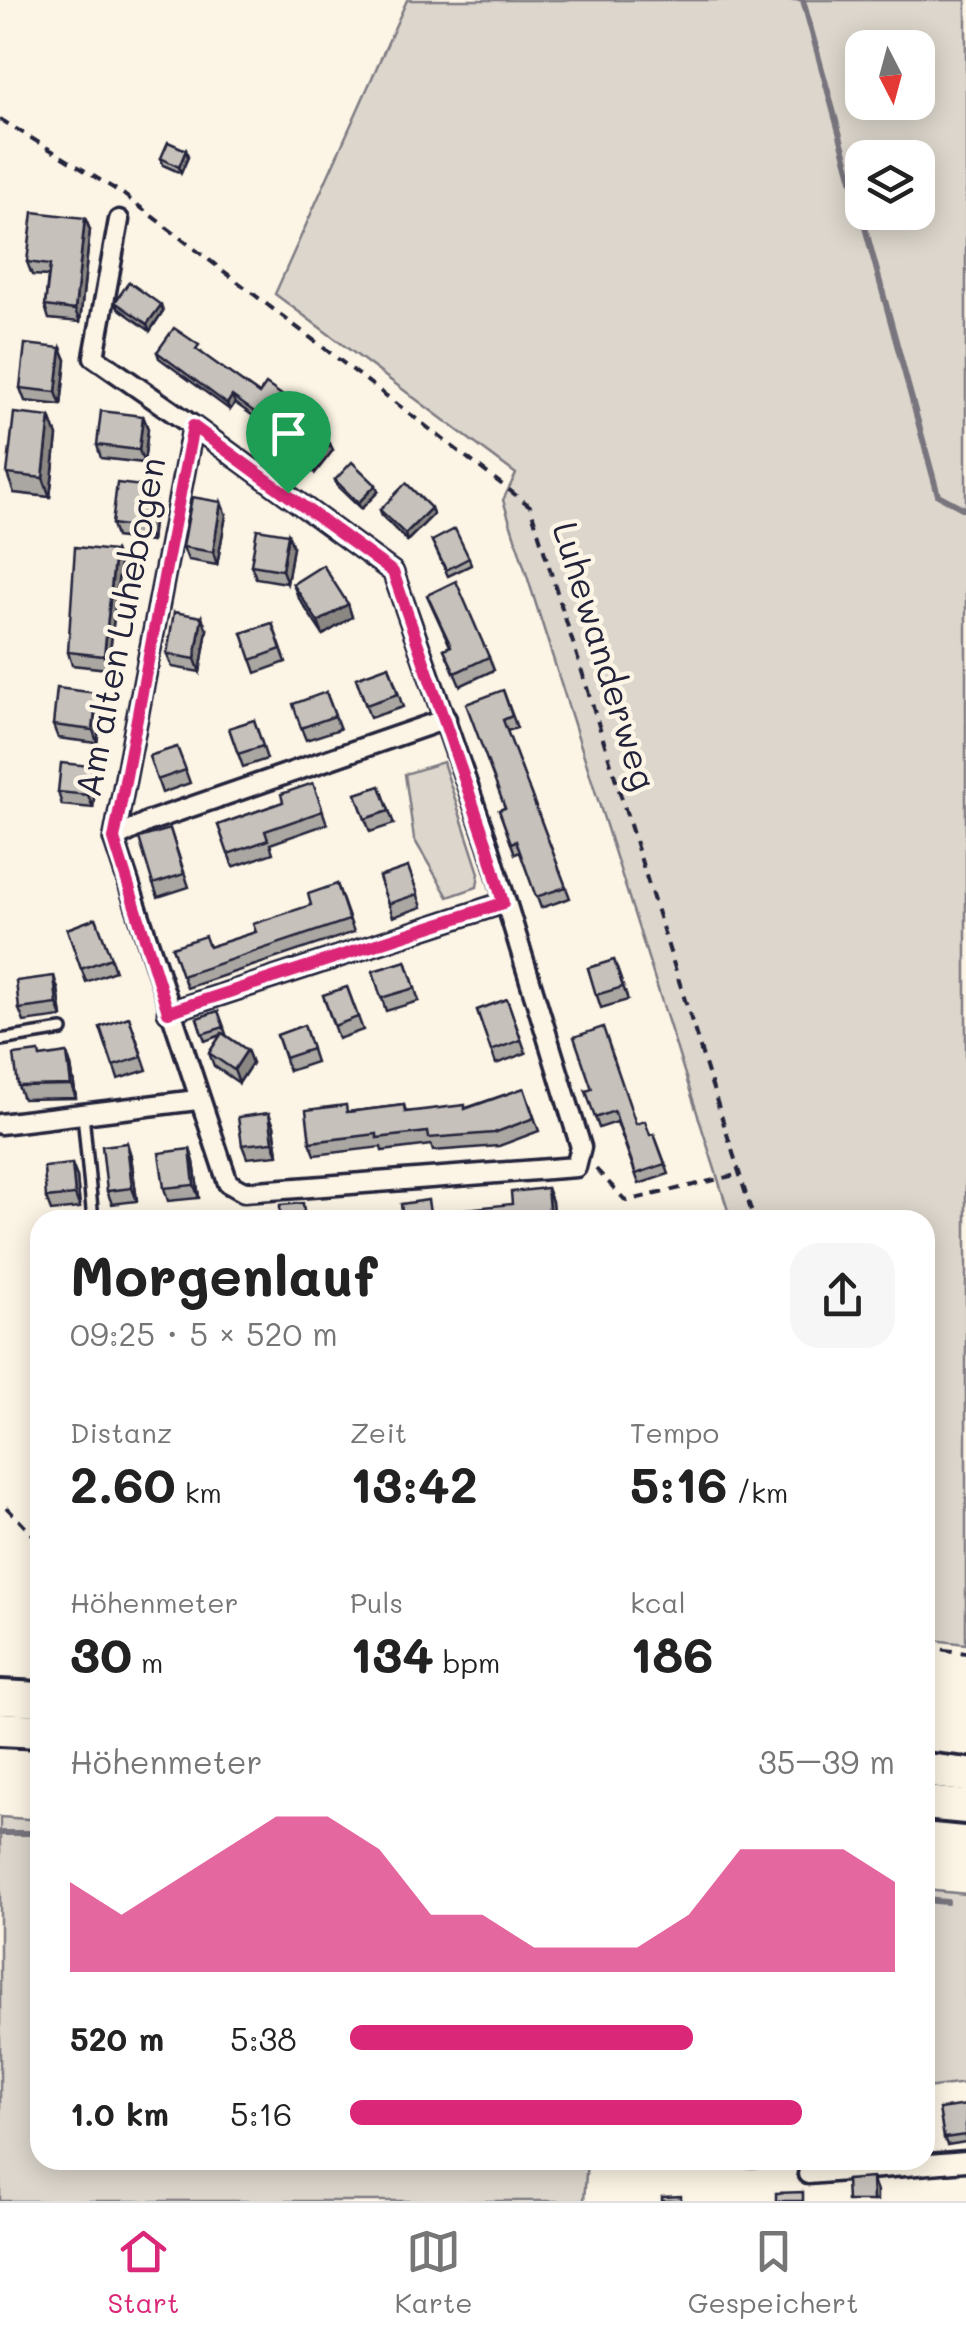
<!DOCTYPE html>
<html lang="de">
<head>
<meta charset="utf-8">
<style>
  body { margin:0; font-family:Mali,sans-serif; background:#f6f6f6; color:#222; height:100vh; display:flex; flex-direction:column; font-size:38px; white-space:nowrap }
  * { box-sizing:border-box; margin:0 }
  p { font-size:32px; color:#767676 }
  .icon { flex:none; width:55px; height:55px; fill:none; stroke:currentColor; stroke-width:2; stroke-linecap:round; stroke-linejoin:round }
  .map { position:relative; flex:1; overflow:hidden }
  .panel { position:absolute; left:30px; top:1210px; width:905px; height:960px; display:flex; flex-direction:column; background:#fff; border-radius:30px; box-shadow:0 5px 25px #0003 }
  .panel>* { flex:none }
  .needle { width:65px; rotate:174deg }
  .fabs { position:absolute; left:845px; top:30px; display:grid; gap:20px }
  .fabs a { display:grid; place-items:center; width:90px; height:90px; border-radius:20px; background:#fff; box-shadow:0 5px 25px #0003; font-size:50px }
  .pin { position:absolute; display:grid; place-items:center; width:85px; height:85px; color:#fff; margin:-102px -42px; border-radius:50% 50% 50% 0; rotate:-45deg; box-shadow:0 0 10px #0007 }
  .pin .icon { rotate:45deg }
  .round { display:grid; place-items:center; flex:none; width:105px; height:105px; border-radius:30px; background:#f6f6f6 }
  .overview { display:flex; align-items:center; justify-content:space-between; height:170px; padding:0 40px }
  h1 { font-size:55px; font-weight:800; line-height:75px }
  .stats { display:grid; grid-template-columns:repeat(3,1fr); gap:15px; height:170px; padding:10px 40px }
  .stats div { display:grid; align-content:center }
  .stats b { font-size:50px; font-weight:800 }
  .stats small { font-size:28px; font-weight:400 }
  .stats p { font-size:28px }
  .chart { height:280px; padding:20px 40px }
  .chart p { display:flex; justify-content:space-between }
  .chart svg { width:100%; height:180px; margin-top:10px; fill:#db2777; opacity:.7 }
  ul { padding:0 40px; list-style:none; font-size:32px }
  li { display:grid; grid-template-columns:160px 120px 1fr; align-items:center; height:75px }
  li i { height:25px; border-radius:12px; background:#db2777 }
  .menu { display:flex; justify-content:space-around; align-items:center; height:140px; border-top:2px solid #e0e0e0; background:#fff; font-size:28px; color:#767676 }
  .menu a { display:grid; justify-items:center; gap:5px }
  .menu .active { color:#db2777 }
  .map>svg:first-child { display:block }
</style>
</head>
<body>
<div class="map">
<svg width="966" height="2201" viewBox="0 0 966 2201">
  <rect width="100%" height="100%" fill="#fcf5e5"/>
  <filter id="ink" filterUnits="userSpaceOnUse"><feTurbulence type="fractalNoise" baseFrequency=".01" numOctaves="2"/><feDisplacementMap in="SourceGraphic" scale="20" xChannelSelector="R" yChannelSelector="G"/><feConvolveMatrix kernelMatrix="1 2 1 2 8 2 1 2 1" color-interpolation-filters="sRGB"/></filter>
  <g filter="url(#ink)">
    <g fill="#dcd6cc" stroke="#7f7c84" stroke-width="2.5" fill-rule="evenodd">
      <path d="M407,0H966V1644L925,1639V1220H731L503,500L516,474L275,294ZM862,48H918V102H862ZM862,158H918V212H862Z"/>
      <path d="M443,762L479,873L477,887L448,897L414,839L405,774Z"/>
      <path d="M0,1817L40,1820V2160H587L584,2201H0Z"/>
      <path d="M925,1890L966,1894V2083L925,2088Z"/>
    </g>
    <g fill="none" stroke-linecap="round" stroke-linejoin="round">
      <g stroke="#78757e" stroke-width="6">
        <path d="M803,0L938,495L966,510"/>
        <path d="M0,1833H40"/>
        <path d="M925,1900L947,1902"/>
      </g>
      <g stroke="#22223b" stroke-width="16">
        <g id="lane">
          <path d="M0,1040L62,1030"/>
          <path d="M83,1114L93,1220"/>
        </g>
      </g>
      <g stroke="#22223b" stroke-width="25">
        <g id="street">
          <path d="M119,220L94,357L193,426L114,839L228,1183L244,1192L576,1167L581,1147L489,847L393,572L193,426"/>
          <path d="M114,839L147,822L446,719"/>
          <path d="M168,1012L503,903"/>
          <path d="M0,1124L197,1100"/>
          <path d="M808,2174L966,2161"/>
        </g>
      </g>
      <g stroke="#22223b" stroke-width="40">
        <g id="highway">
          <path d="M0,1697L40,1699"/>
          <path d="M0,1729L40,1731"/>
          <path d="M925,1770L966,1775"/>
          <path d="M925,1803L966,1807"/>
        </g>
      </g>
      <g stroke="#22223b" stroke-width="4" stroke-dasharray="10 8" stroke-linecap="butt">
        <path d="M0,119L123,194L530,506L754,1220"/>
        <path d="M596,1169L626,1201L740,1174"/>
        <path d="M6,1507L40,1542"/>
        <path d="M925,1647L966,1653"/>
      </g>
      <use href="#lane" stroke="#fcf5e5" stroke-width="9"/>
      <use href="#street" stroke="#fcf5e5" stroke-width="18"/>
      <use href="#highway" stroke="#fcf5e5" stroke-width="32"/>
    </g>
    <g fill="#aaa6a1" stroke="#22223b" stroke-width="2.5">
      <path d="M186,150L188,157L181,173L163,165L161,158Z"/>
      <path d="M85,218L90,230L80,322L49,319L45,306L48,276L32,275L27,262Z"/>
      <path d="M115,302L163,311L150,331L118,308Z"/>
      <path d="M61,348L66,360L61,405L25,401L20,388Z"/>
      <path d="M157,352H201L200,353L259,394L298,412L295,416L330,444L333,450L315,473L292,455L289,448L293,444L235,403L230,410L159,358Z"/>
      <path d="M143,416L148,429L144,463L101,458L97,445Z"/>
      <path d="M50,417L57,436L50,497L14,493L7,474Z"/>
      <path d="M335,480L378,492L361,509L337,486Z"/>
      <path d="M151,487L155,500L151,542L116,537L112,524Z"/>
      <path d="M431,508L433,515L407,541L382,516L380,510Z"/>
      <path d="M226,515L217,565L188,560L183,547Z"/>
      <path d="M432,541L469,558L471,565L448,576Z"/>
      <path d="M293,547L287,583L256,578L251,565Z"/>
      <path d="M115,551L120,564L108,669L72,665L68,652Z"/>
      <path d="M293,584L348,604L352,617L323,635L298,597Z"/>
      <path d="M427,595L489,657L494,670L460,686L444,649L450,646Z"/>
      <path d="M272,623L286,662L256,673L242,633Z"/>
      <path d="M207,630L200,672L172,667L167,654Z"/>
      <path d="M389,666L403,707L370,718L356,678Z"/>
      <path d="M503,690L517,728L507,731L570,898L541,908L520,852L515,854L499,810L505,808Z"/>
      <path d="M326,692L340,729L306,740L301,728Z"/>
      <path d="M102,706L97,743L58,738L53,725Z"/>
      <path d="M254,720L267,759L243,767L229,728Z"/>
      <path d="M177,747L190,783L162,793L149,756Z"/>
      <path d="M91,766L96,779L93,808L62,805L58,792Z"/>
      <path d="M313,783L327,824L270,844L273,853L233,867L218,825L283,802Z"/>
      <path d="M380,786L394,824L370,832L356,794Z"/>
      <path d="M170,829L189,887L158,897L153,884Z"/>
      <path d="M408,867L422,907L393,917L379,877Z"/>
      <path d="M337,884L354,932L187,988L172,947H209L256,932L311,905Z"/>
      <path d="M96,918L115,971L86,982L67,929Z"/>
      <path d="M614,960L628,1000L601,1008L588,968Z"/>
      <path d="M406,961L419,1001L386,1011L373,971Z"/>
      <path d="M347,987L363,1030L338,1039L323,995Z"/>
      <path d="M58,989L62,1017L24,1022L19,1009Z"/>
      <path d="M507,999L526,1053L496,1064L477,1010Z"/>
      <path d="M218,1011L226,1034H224L247,1050L252,1063L239,1083L214,1066L209,1053L221,1035L205,1041L197,1018Z"/>
      <path d="M129,1017L147,1070L118,1079L100,1027Z"/>
      <path d="M304,1025L316,1062L289,1071L277,1035Z"/>
      <path d="M71,1066L76,1098L23,1099L18,1086Z"/>
      <path d="M524,1088L539,1131L499,1146L433,1151L431,1145L382,1151L381,1147L315,1155L310,1142L348,1112L404,1105L406,1112L466,1108Z"/>
      <path d="M586,1091L650,1135L654,1134L669,1174L639,1184L617,1122L599,1128Z"/>
      <path d="M274,1126L278,1155L247,1158L242,1145Z"/>
      <path d="M127,1143L131,1156L137,1201L112,1204L107,1191Z"/>
      <path d="M190,1149L194,1162L199,1198L168,1201L164,1188Z"/>
      <path d="M77,1177L80,1208L51,1211L46,1198Z"/>
      <path d="M966,2105V2142L947,2145L944,2138Z"/>
      <path d="M744,2160H777L778,2166L747,2168Z"/>
    </g>
    <g fill="#8b8783" stroke="#22223b" stroke-width="2.5">
      <path d="M186,150L188,157L181,173L179,167Z"/>
      <path d="M85,218L90,230L80,322L75,310Z"/>
      <path d="M161,305L163,311L150,331L147,324Z"/>
      <path d="M61,348L66,360L61,405L56,392Z"/>
      <path d="M232,396L235,403L230,410L227,404Z"/>
      <path d="M296,405L298,412L293,419L290,413Z"/>
      <path d="M143,416L148,429L144,463L139,450Z"/>
      <path d="M50,417L57,436L50,497L43,478Z"/>
      <path d="M330,444L333,450L315,473L313,466Z"/>
      <path d="M376,485L378,492L361,509L358,503Z"/>
      <path d="M151,487L155,500L151,542L146,529Z"/>
      <path d="M221,502L226,515L217,565L213,552Z"/>
      <path d="M431,508L433,515L407,541L405,534Z"/>
      <path d="M288,534L293,547L287,583L282,570Z"/>
      <path d="M115,551L120,564L108,669L104,656Z"/>
      <path d="M348,604L352,617L323,635L318,622Z"/>
      <path d="M202,617L207,630L200,672L195,659Z"/>
      <path d="M97,693L102,706L97,743L93,730Z"/>
      <path d="M91,766L96,779L93,808L88,795Z"/>
      <path d="M54,976L58,989L62,1017L57,1004Z"/>
      <path d="M247,1050L252,1063L239,1083L234,1070Z"/>
      <path d="M67,1053L71,1066L76,1098L71,1085Z"/>
      <path d="M269,1113L274,1126L278,1155L273,1142Z"/>
      <path d="M127,1143L131,1156L137,1201L132,1188Z"/>
      <path d="M190,1149L194,1162L199,1198L194,1185Z"/>
      <path d="M72,1164L77,1177L80,1208L75,1195Z"/>
      <path d="M547,1188L552,1201L554,1220H550Z"/>
      <path d="M872,2178L877,2191V2201H873Z"/>
    </g>
    <g fill="#c6c1bb" stroke="#22223b" stroke-width="2.5">
      <path d="M168,142L186,150L179,167L161,158Z"/>
      <path d="M33,212L85,218L75,310L45,306L50,265L27,262Z"/>
      <path d="M129,282L161,305L147,324L115,302Z"/>
      <path d="M174,328L199,345L196,349L259,394L266,384L296,405L290,413L330,444L313,466L289,448L295,441L232,396L227,404L157,352Z"/>
      <path d="M25,344L61,348L56,392L20,388Z"/>
      <path d="M101,411L143,416L139,450L97,445Z"/>
      <path d="M14,413L50,417L43,478L7,474Z"/>
      <path d="M352,462L376,485L358,503L335,480Z"/>
      <path d="M117,483L151,487L146,529L112,524Z"/>
      <path d="M406,483L431,508L405,534L380,510Z"/>
      <path d="M192,497L221,502L213,552L183,547Z"/>
      <path d="M257,529L288,534L282,570L251,565Z"/>
      <path d="M455,529L469,558L446,570L432,541Z"/>
      <path d="M75,547L115,551L104,656L68,652Z"/>
      <path d="M323,565L348,604L318,622L293,584Z"/>
      <path d="M456,581L489,657L455,673L444,649L451,646L427,595Z"/>
      <path d="M174,612L202,617L195,659L167,654Z"/>
      <path d="M272,623L281,649L251,660L242,633Z"/>
      <path d="M389,666L398,694L366,705L356,678Z"/>
      <path d="M57,688L97,693L93,730L53,725Z"/>
      <path d="M503,690L512,716L503,720L566,887L536,897L516,841L511,843L499,810L505,808L466,704Z"/>
      <path d="M326,692L335,716L301,728L293,704Z"/>
      <path d="M254,720L263,746L238,754L229,728Z"/>
      <path d="M177,747L186,770L157,780L149,756Z"/>
      <path d="M61,763L91,766L88,795L58,792Z"/>
      <path d="M313,783L323,811L265,831L268,840L228,854L218,825L283,802L281,794Z"/>
      <path d="M380,786L389,811L365,819L356,794Z"/>
      <path d="M170,829L184,874L153,884L139,838Z"/>
      <path d="M408,867L418,894L388,904L379,877Z"/>
      <path d="M337,884L349,920L182,976L172,947L205,936L209,947L256,932L253,924L311,905L308,894Z"/>
      <path d="M96,918L111,958L81,969L67,929Z"/>
      <path d="M614,960L623,987L596,995L588,968Z"/>
      <path d="M406,961L415,988L381,998L373,971Z"/>
      <path d="M54,976L57,1004L19,1009L16,981Z"/>
      <path d="M347,987L358,1017L334,1026L323,995Z"/>
      <path d="M507,999L521,1040L491,1051L477,1010Z"/>
      <path d="M218,1011L224,1027L202,1034L197,1018Z"/>
      <path d="M129,1017L142,1057L113,1066L100,1027Z"/>
      <path d="M304,1025L312,1049L285,1058L277,1035Z"/>
      <path d="M603,1027L636,1124L645,1121L650,1135L654,1134L665,1164L636,1174L614,1111L595,1118L586,1091L592,1089L574,1037Z"/>
      <path d="M222,1033L247,1050L234,1070L209,1053Z"/>
      <path d="M39,1052L40,1057L67,1053L71,1085L18,1086L14,1055Z"/>
      <path d="M524,1088L534,1118L494,1133L429,1138L428,1132L377,1138V1134L310,1142L306,1110L346,1105L347,1112L404,1105L405,1112L465,1105V1109Z"/>
      <path d="M269,1113L273,1142L242,1145L238,1117Z"/>
      <path d="M127,1143L132,1188L107,1191L102,1146Z"/>
      <path d="M190,1149L194,1185L164,1188L159,1153Z"/>
      <path d="M72,1164L75,1195L46,1198L44,1167Z"/>
      <path d="M547,1188L550,1220H403L401,1204L428,1200L430,1213L512,1204L511,1192Z"/>
      <path d="M303,1203L305,1220H229V1219L280,1213V1205Z"/>
      <path d="M35,1259H40V1288H39Z"/>
      <path d="M966,2105V2135L944,2138L939,2109Z"/>
      <path d="M872,2178L873,2201H847L846,2180Z"/>
      <path d="M803,2192V2201H776V2193Z"/>
      <path d="M681,2196V2201H662V2197Z"/>
    </g>
  </g>
  <g fill="none" stroke-linecap="round" stroke-linejoin="round" filter="url(#ink)">
    <g stroke="#fff" stroke-width="20">
      <path id="route" d="M193,426L393,572L488,848L503,903L168,1012L114,839Z"/>
    </g>
    <use href="#route" stroke="#db2777" stroke-width="12"/>
  </g>
  <g text-anchor="middle" stroke-width="9" stroke-linejoin="round" paint-order="stroke">
    <g font-size="35" fill="#22223b" stroke="#fcf5e5">
      <text transform="translate(121 627) rotate(-79)" y="12">Am alten Luhebogen</text>
      <text transform="translate(604 656) rotate(73)" y="12">Luhewanderweg</text>
    </g>
  </g>
</svg>
<div class="fabs">
<a><svg class="needle" viewBox="-14 -14 28 28"><path d="M0-13l5 13h-10z" fill="#e53935"/><path d="M0 13l5-13h-10z" fill="#767676"/></svg></a>
<a><svg class="icon" aria-label="layers" viewBox="0 0 24 24"><path d="M12 4l9 5-9 5-9-5zM3 14l9 5 9-5"/></svg></a>
</div>
<div class="pin" style="left:288px;top:493px;background:#1e9e55"><svg class="icon" aria-label="arrive" viewBox="0 0 24 24"><path d="M6 21V4h12l-3 4 3 4H6"/></svg></div>
<section class="panel">
<div class="overview"><div><h1>Morgenlauf</h1><p>09:25 · 5 × 520 m</p></div><a class="round"><svg class="icon" aria-label="share" viewBox="0 0 24 24"><path d="M12 15V3M7 8l5-5 5 5M5 13v7h14v-7"/></svg></a></div>
<div class="stats">
<div><p>Distanz</p><b>2.60<small> km</small></b></div>
<div><p>Zeit</p><b>13:42</b></div>
<div><p>Tempo</p><b>5:16<small> /km</small></b></div>
</div>
<div class="stats">
<div><p>Höhenmeter</p><b>30<small> m</small></b></div>
<div><p>Puls</p><b>134<small> bpm</small></b></div>
<div><p>kcal</p><b>186</b></div>
</div>
<div class="chart"><p><span>Höhenmeter</span>35–39 m</p>
<svg viewBox="0 0 160 44" preserveAspectRatio="none"><path d="M0 44V22L10 30L20 22L30 14L40 6L50 6L60 14L70 30L80 30L90 38L100 38L110 38L120 30L130 14L140 14L150 14L160 22V44z"/></svg>
</div>
<ul>
<li><b>520 m</b>5:38<i style="width:63%"></i></li>
<li><b>1.0 km</b>5:16<i style="width:83%"></i></li>
</ul>
</section>
</div>
<nav class="menu">
<a class="active"><svg class="icon" aria-label="home" viewBox="0 0 24 24"><path d="M3 11l9-7 9 7M6 9v11h12V9"/></svg>Start</a>
<a><svg class="icon" aria-label="map" viewBox="0 0 24 24"><path d="M3 6l6-2 6 2 6-2v14l-6 2-6-2-6 2zM9 4v14M15 6v14"/></svg>Karte</a>
<a><svg class="icon" aria-label="saved" viewBox="0 0 24 24"><path d="M7 4h10v16l-5-4-5 4z"/></svg>Gespeichert</a>
</nav>
</body>
</html>
